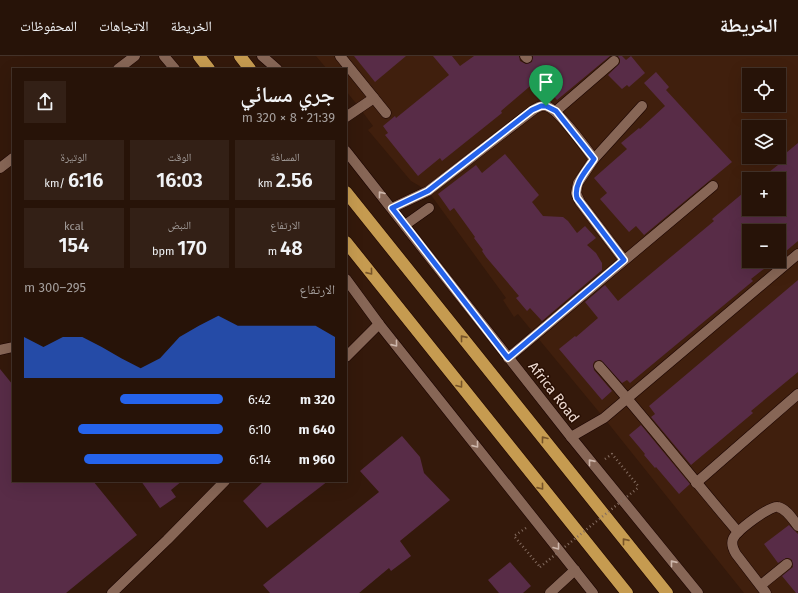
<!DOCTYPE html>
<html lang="ar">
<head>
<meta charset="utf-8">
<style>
  body { margin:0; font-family:"Fira Sans","Noto Naskh Arabic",sans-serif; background:#332016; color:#f1f3f6; direction:rtl; height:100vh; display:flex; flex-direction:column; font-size:15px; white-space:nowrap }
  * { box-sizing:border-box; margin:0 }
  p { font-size:13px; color:#a49e9c }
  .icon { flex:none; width:22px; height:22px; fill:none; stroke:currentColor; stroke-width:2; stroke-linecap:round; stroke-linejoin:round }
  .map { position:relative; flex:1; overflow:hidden; direction:ltr }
  .details { position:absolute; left:12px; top:12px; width:335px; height:414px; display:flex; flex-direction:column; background:#271308; border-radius:0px; box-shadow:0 4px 16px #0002,0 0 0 1px #433229; direction:rtl }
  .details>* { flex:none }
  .buttons { position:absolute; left:742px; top:12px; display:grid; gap:8px }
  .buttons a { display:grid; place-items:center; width:44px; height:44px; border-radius:0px; background:#271308; box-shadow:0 4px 16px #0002,0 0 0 1px #433229; font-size:20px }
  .pin { position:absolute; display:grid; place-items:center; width:34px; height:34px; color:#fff; margin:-41px -17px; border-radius:50% 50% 50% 0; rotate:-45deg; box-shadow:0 0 4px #0007 }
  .pin .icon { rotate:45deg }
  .round { display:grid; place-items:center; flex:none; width:42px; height:42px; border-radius:0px; background:#332016 }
  .overview { display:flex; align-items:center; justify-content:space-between; height:68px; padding:0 12px }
  h1 { font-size:22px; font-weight:600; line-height:30px }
  .metrics { display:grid; grid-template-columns:repeat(3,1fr); gap:6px; height:68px; padding:4px 12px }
  .metrics div { display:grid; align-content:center; border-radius:0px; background:#332016; text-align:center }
  .metrics b { font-size:20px; font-weight:600 }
  .metrics small { font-size:11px; font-weight:400 }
  .metrics p { font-size:11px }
  .chart { height:112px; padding:8px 12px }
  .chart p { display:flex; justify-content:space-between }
  .chart svg { width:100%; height:72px; margin-top:4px; fill:#2563eb; opacity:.7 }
  ul { padding:0 12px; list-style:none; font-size:13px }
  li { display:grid; grid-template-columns:64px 48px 1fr; align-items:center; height:30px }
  li i { height:10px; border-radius:5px; background:#2563eb }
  header { display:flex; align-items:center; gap:24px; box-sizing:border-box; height:56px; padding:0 20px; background:#271308; border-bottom:1px solid #433229 }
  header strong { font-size:19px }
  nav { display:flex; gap:22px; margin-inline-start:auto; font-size:14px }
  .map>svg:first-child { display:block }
</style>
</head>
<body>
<header>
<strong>الخريطة</strong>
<nav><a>الخريطة</a><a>الاتجاهات</a><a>المحفوظات</a></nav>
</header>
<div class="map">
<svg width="798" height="537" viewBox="0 0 798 537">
  <rect width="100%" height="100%" fill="#34190b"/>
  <path fill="#401f0d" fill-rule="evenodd" d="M316,0H798V537H744L604,362L518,258L514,261L503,244L506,242L428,135L411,125L368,74L373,70L359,51L346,35V13H327ZM749,19H779V49H749ZM749,71H779V101H749ZM749,123H779V153H749ZM749,175H779V205H749Z"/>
  <g fill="#582c47">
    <path d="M354,0H406L375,26Z"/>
    <path d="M433,0H452L460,10L474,0H519L520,5L526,8L532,6L533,0H610L557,44L539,23L535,26L501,55L502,57L442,105L440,102L418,120L385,79L388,77L383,70L395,60L396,62L449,19Z"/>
    <path d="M618,0H622L626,4L631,0L645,17L629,31L627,29L622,33L608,19L620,7V3Z"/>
    <path d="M656,16L669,31L666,34L732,106L644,179L636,170L629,176L600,143L607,137L594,122L627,93L621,87L639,72L640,73L665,50L644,27Z"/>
    <path d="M798,87V185L779,201V175H749V205H774L751,223L753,225L630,327L627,324L622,327L601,304L595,305L593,308L594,314L612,335L602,344L559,293L575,280L576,281L598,262L585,246L605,229L618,245L714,165L712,163L749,132V153H779V123H760L778,109L775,106Z"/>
    <path d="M505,98L539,139L532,146L543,160L563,161L568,165L577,177L585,170L596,182L587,189L596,197L602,207V214L542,265L530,252L527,255L516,242L519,240L486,201L482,195L483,194L474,182L475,181L454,152L450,155L438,138L476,109L482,117Z"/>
    <path d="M798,224V316L751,355L753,357L691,409L651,361L655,358L649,350Z"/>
    <path d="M0,313L13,329V425H93L137,479L66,537H0Z"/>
    <path d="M641,369L690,428L679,438L656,411L655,412L644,399L645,398L629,379Z"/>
    <path d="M402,380L420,401L424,417L450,444L400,485L411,500L391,515L389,512L359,537H270L263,529L379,436L360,415Z"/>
    <path d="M141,425H182L171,434L176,441L160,452Z"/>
    <path d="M264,425H328L267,472L243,445Z"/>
    <path d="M789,469L798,478V537H796L782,520L793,511L792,504L789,502H786L778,507L764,488Z"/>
    <path d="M510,506L531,530L523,537H499L488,524Z"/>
  </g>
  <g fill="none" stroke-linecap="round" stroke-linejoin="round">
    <g stroke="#1a0300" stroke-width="11">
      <g id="minor">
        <path d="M164,0L175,13"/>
        <path d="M262,0L277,13"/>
        <path d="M340,0L386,57"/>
        <path d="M525,0L527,2"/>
        <path d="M118,13L135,0"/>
        <path d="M556,55L614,5"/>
        <path d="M346,61L374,42"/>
        <path d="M346,95L571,381L698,537"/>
        <path d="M0,112L13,102"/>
        <path d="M392,152L428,135L532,55C536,52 541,49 546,50C557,52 586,92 594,103"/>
        <path d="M405,169L429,152"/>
        <path d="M624,204L580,146L576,137L578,127L594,103L642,50"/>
        <path d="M346,223L379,268L593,537"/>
        <path d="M0,294L13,291"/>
        <path d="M346,301L379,268"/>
        <path d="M508,302L713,130"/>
        <path d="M599,310C647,364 691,421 738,476"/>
        <path d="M571,381L604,362L798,198"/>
        <path d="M696,427L798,338"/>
        <path d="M761,529L787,508"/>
        <path d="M112,537L167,484L225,425"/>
        <path d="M550,537L575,514"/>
        <path d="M766,537L736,498C733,493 731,488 733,483C736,475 770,449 778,451C787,453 793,464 798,470"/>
      </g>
    </g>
    <g stroke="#1a0300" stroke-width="13">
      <g id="highway">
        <path d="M199,0L209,13"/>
        <path d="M240,0L250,13"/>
        <path d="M346,136L667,537"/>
        <path d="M346,186L627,537"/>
      </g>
    </g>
    <g stroke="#856d61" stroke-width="2.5" stroke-dasharray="1 3" stroke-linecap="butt">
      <path d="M605,403L612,398L639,431"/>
      <path d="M526,472L514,480L540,511"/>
    </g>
    <use href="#minor" stroke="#876656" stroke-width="10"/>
    <use href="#highway" stroke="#c69b50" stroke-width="12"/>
    <path stroke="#856d61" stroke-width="2.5" stroke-dasharray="1 3" stroke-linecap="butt" d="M540,511L639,431"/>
  </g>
  <defs><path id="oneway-chevron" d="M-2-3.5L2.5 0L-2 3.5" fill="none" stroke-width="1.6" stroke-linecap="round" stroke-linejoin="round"/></defs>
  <g stroke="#ceb7ac">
    <use href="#oneway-chevron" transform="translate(381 138) rotate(-128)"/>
    <use href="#oneway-chevron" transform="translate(395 288) rotate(51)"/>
    <use href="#oneway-chevron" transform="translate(476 389) rotate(51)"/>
    <use href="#oneway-chevron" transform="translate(591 406) rotate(-129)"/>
    <use href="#oneway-chevron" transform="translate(557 491) rotate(52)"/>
    <use href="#oneway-chevron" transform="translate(673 507) rotate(-129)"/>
  </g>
  <g stroke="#78552a">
    <use href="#oneway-chevron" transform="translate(370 216) rotate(51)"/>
    <use href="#oneway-chevron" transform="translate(463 282) rotate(-129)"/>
    <use href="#oneway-chevron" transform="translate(460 329) rotate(52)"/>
    <use href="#oneway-chevron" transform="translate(544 383) rotate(-128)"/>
    <use href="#oneway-chevron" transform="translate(541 431) rotate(51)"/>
    <use href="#oneway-chevron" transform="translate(625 485) rotate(-129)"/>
  </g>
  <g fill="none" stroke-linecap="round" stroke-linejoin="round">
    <g stroke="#fff" stroke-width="8">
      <path id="route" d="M541,50H546L556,55L594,103C587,114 573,128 577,142L624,204L508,302L392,152L428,135L532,54Z"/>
    </g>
    <use href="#route" stroke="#2563eb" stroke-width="5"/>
  </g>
  <g text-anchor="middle" stroke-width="3" stroke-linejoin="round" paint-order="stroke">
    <g font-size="14" fill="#eddad1" stroke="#290f03">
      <text transform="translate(554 336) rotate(52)" y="5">Africa Road</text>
    </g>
  </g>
</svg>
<div class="buttons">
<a><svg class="icon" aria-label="locate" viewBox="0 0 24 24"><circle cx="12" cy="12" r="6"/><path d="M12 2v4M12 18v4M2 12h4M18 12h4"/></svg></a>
<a><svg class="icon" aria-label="layers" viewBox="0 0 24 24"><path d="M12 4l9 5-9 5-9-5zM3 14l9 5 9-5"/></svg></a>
<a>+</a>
<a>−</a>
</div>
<div class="pin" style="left:546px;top:50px;background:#1e9e55"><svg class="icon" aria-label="arrive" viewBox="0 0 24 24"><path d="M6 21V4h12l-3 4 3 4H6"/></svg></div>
<section class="details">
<div class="overview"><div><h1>جري مسائي</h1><p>21:39 · 8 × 320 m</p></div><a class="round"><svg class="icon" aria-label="share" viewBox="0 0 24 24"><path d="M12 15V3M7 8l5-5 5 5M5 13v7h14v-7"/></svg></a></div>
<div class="metrics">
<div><p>المسافة</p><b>2.56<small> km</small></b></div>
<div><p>الوقت</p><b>16:03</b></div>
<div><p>الوتيرة</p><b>6:16<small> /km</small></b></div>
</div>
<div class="metrics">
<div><p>الارتفاع</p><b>48<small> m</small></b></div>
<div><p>النبض</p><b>170<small> bpm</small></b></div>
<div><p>kcal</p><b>154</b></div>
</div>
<div class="chart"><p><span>الارتفاع</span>295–300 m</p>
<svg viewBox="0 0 160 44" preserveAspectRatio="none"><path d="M0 44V19L10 25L20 19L30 19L40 25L50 32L60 38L70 32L80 19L90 12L100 6L110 12L120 12L130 12L140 12L150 12L160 19V44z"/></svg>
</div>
<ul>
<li><b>320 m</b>6:42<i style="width:52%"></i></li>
<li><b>640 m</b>6:10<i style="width:73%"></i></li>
<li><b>960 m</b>6:14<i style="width:70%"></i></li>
</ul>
</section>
</div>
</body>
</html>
